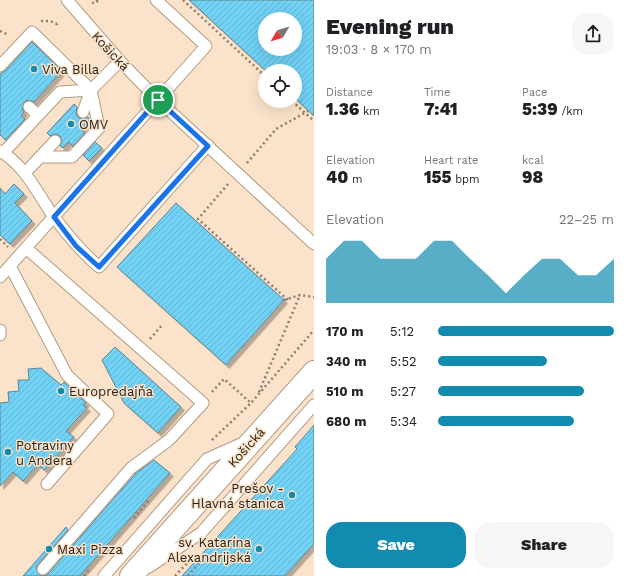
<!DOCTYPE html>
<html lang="en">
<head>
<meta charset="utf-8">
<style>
  body { margin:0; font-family:"Work Sans",sans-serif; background:#f6f6f6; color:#202124; height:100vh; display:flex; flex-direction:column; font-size:15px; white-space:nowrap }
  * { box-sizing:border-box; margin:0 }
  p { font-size:13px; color:#757577 }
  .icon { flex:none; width:22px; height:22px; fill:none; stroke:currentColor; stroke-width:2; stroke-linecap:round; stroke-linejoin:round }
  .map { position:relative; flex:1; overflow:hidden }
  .sheet { display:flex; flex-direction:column; background:#fff; width:312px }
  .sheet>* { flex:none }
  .needle { width:26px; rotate:232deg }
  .tools { position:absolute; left:258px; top:12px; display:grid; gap:8px }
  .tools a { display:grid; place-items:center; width:44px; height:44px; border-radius:50%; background:#fff; box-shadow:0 4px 16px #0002; font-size:20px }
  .pin { position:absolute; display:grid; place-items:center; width:34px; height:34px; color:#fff; margin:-17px; border:2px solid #fff; border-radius:50%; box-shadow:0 1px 4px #0007 }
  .round { display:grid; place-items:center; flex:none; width:42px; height:42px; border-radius:16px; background:#f6f6f6 }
  .headline { display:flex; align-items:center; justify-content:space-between; height:68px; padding:0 12px }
  h1 { font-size:22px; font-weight:800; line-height:30px }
  .metrics { display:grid; grid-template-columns:repeat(3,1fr); gap:6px; height:68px; padding:4px 12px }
  .metrics div { display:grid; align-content:center }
  .metrics b { font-size:17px; font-weight:800 }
  .metrics small { font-size:11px; font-weight:400 }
  .metrics p { font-size:11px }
  .chart { height:112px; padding:8px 12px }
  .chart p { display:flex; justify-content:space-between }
  .chart svg { width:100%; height:72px; margin-top:4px; fill:#128cae; opacity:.7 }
  .button { display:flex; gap:8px; margin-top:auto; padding:8px 12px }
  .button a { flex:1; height:46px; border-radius:16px; background:#128cae; color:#fff; font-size:16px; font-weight:800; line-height:46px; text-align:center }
  .button a+a { background:#f6f6f6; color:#202124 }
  ul { padding:0 12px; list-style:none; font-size:13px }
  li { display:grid; grid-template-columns:64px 48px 1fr; align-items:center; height:30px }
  li i { height:10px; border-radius:5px; background:#128cae }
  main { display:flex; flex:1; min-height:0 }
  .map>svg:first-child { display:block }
</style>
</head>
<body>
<main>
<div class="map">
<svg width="314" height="576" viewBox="0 0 314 576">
  <defs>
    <pattern id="building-hatch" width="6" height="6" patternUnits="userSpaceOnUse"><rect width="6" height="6" fill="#71d2f5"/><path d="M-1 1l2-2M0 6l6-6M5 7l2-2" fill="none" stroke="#62b4d1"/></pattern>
    <filter id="shadow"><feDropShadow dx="3.5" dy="3.5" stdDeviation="0" flood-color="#0004"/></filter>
  </defs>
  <rect width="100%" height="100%" fill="#fae3ca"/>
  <g fill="url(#building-hatch)" stroke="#61828f" fill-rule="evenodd" filter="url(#shadow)">
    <path d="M189,0H314V116L295,98V71H266ZM265,19H295V49H265Z"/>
    <path d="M32,42L62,71L34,102L27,100L24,103L22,109L24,112L21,116L25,119L6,140L0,135V74L5,71Z"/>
    <path d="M74,104L77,107L76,113L78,117L84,119L88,117L90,120L81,129L85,133L73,146L69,142L63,148L60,146L62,142L60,136L56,134L50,136L47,133Z"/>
    <path d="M95,142L102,148L89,161L83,155Z"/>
    <path d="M14,184L24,194L15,203L32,221L10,244L0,235V188L5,194Z"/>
    <path d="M176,203L284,300L226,365L117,267Z"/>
    <path d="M115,347L181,407L158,433L124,403L102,360Z"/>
    <path d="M41,368L61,385L64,382L86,403L83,405L87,408L66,431L74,437L44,470L38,464L23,481L13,472L0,486V403L9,402L8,392L19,391L18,380H29L28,369Z"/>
    <path d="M314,425V544L285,576H182L297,449L295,447Z"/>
    <path d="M154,460L170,473L80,576H23L66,527L68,530L36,567L39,574L45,576L48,574L136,473Z"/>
  </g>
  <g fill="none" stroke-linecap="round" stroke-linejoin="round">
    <g stroke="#b19b83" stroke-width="13">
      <g id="service">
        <path d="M67,0L120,61L158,100L314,244"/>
        <path d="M0,66L32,32L91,90L99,128L72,157H40L25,173"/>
        <path d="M29,107L38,115"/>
        <path d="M83,112L91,90"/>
        <path d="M0,151C26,166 38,195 54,217C68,236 82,252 99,267L208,145"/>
        <path d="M3,153L60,92L91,90L120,61"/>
        <path d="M40,157L55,141"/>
        <path d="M26,248L203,403L169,440L131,468L43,569"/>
        <path d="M10,266L67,375L108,414L47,484"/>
        <path d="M0,277L206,46L156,0"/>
        <path d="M0,330V335"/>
        <path d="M149,567L201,533L314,405"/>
        <path d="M104,576L207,459L243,443"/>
      </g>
    </g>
    <g stroke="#b19b83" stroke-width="24">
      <path id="tertiary" d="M131,576L314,372"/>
    </g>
    <g stroke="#8d7e6d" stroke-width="2.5" stroke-dasharray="2 3" stroke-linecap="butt">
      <path d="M183,0L265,76"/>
      <path d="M92,3L97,2V0"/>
      <path d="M41,21H50L57,24L58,22"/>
      <path d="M0,31L9,35"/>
      <path d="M292,101L314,121"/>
      <path d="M247,163L276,129L308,111"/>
      <path d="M228,184L198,219L288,300"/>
      <path d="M0,239L8,247"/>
      <path d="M284,300L300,295L314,297"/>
      <path d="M150,339L163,324"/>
      <path d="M212,392L224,379L251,403"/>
      <path d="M259,392L300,295"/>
      <path d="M212,440L251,403L314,330"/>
      <path d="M134,518L150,499"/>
      <path d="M84,576L90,569"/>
      <path d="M175,576L192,558"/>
      <path d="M188,576L200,562"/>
    </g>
    <use href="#service" stroke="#fff" stroke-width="11"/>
    <use href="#tertiary" stroke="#fff" stroke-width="22"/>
  </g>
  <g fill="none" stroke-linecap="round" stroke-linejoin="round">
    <g stroke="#fff" stroke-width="8">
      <path id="route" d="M158,100L208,146L99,267L76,246L54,217Z"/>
    </g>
    <use href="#route" stroke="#1a73e8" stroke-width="5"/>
  </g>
  <g fill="#128cae" stroke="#fae3ca" stroke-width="1.5">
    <circle cx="34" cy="69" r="4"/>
    <circle cx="71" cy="124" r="4"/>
    <circle cx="61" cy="391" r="4"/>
    <circle cx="8" cy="452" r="4"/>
    <circle cx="292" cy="495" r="4"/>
    <circle cx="49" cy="549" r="4"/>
    <circle cx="259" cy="549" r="4"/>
  </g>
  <g text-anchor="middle" stroke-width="3" stroke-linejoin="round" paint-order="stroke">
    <g font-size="13" fill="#2a2218" stroke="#fae3ca">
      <text transform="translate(111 51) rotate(47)" y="5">Košická</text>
      <text transform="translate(246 447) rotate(-48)" y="5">Košická</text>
    </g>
    <g font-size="13" fill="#2a2218" stroke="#fae3ca" text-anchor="start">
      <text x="42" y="74">Viva Billa</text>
      <text x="79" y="129">OMV</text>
      <text x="69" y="396">Europredajňa</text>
      <text x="16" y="450">Potraviny<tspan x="16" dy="15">u Andera</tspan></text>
      <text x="284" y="493" text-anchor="end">Prešov -<tspan x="284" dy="15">Hlavná stanica</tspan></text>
      <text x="251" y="547" text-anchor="end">sv. Katarína<tspan x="251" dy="15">Alexandrijská</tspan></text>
      <text x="57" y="554">Maxi Pizza</text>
    </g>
  </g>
</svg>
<div class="tools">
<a><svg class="needle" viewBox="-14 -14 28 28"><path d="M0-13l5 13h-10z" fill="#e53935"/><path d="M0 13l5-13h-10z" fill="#757577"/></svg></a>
<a><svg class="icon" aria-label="locate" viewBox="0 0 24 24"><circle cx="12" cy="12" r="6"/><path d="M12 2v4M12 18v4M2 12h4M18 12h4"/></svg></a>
</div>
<div class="pin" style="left:158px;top:100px;background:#1e9e55"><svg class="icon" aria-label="arrive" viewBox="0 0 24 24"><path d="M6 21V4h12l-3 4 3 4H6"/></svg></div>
</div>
<section class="sheet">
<div class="headline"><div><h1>Evening run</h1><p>19:03 · 8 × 170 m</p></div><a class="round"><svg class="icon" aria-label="share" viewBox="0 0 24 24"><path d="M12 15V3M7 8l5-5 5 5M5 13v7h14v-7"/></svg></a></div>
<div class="metrics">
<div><p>Distance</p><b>1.36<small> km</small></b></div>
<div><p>Time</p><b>7:41</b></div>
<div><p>Pace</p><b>5:39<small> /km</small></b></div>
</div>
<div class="metrics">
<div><p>Elevation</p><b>40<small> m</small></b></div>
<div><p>Heart rate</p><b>155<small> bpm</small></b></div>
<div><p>kcal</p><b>98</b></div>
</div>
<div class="chart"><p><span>Elevation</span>22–25 m</p>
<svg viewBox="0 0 160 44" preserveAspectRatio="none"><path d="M0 44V17L10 6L20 6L30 17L40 17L50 17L60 6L70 6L80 17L90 27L100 38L110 27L120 17L130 17L140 27L150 27L160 17V44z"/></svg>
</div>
<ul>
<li><b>170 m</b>5:12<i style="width:100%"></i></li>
<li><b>340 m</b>5:52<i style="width:62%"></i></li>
<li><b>510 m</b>5:27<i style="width:83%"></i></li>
<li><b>680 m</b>5:34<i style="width:77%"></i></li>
</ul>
<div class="button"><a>Save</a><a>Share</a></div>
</section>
</main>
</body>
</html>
